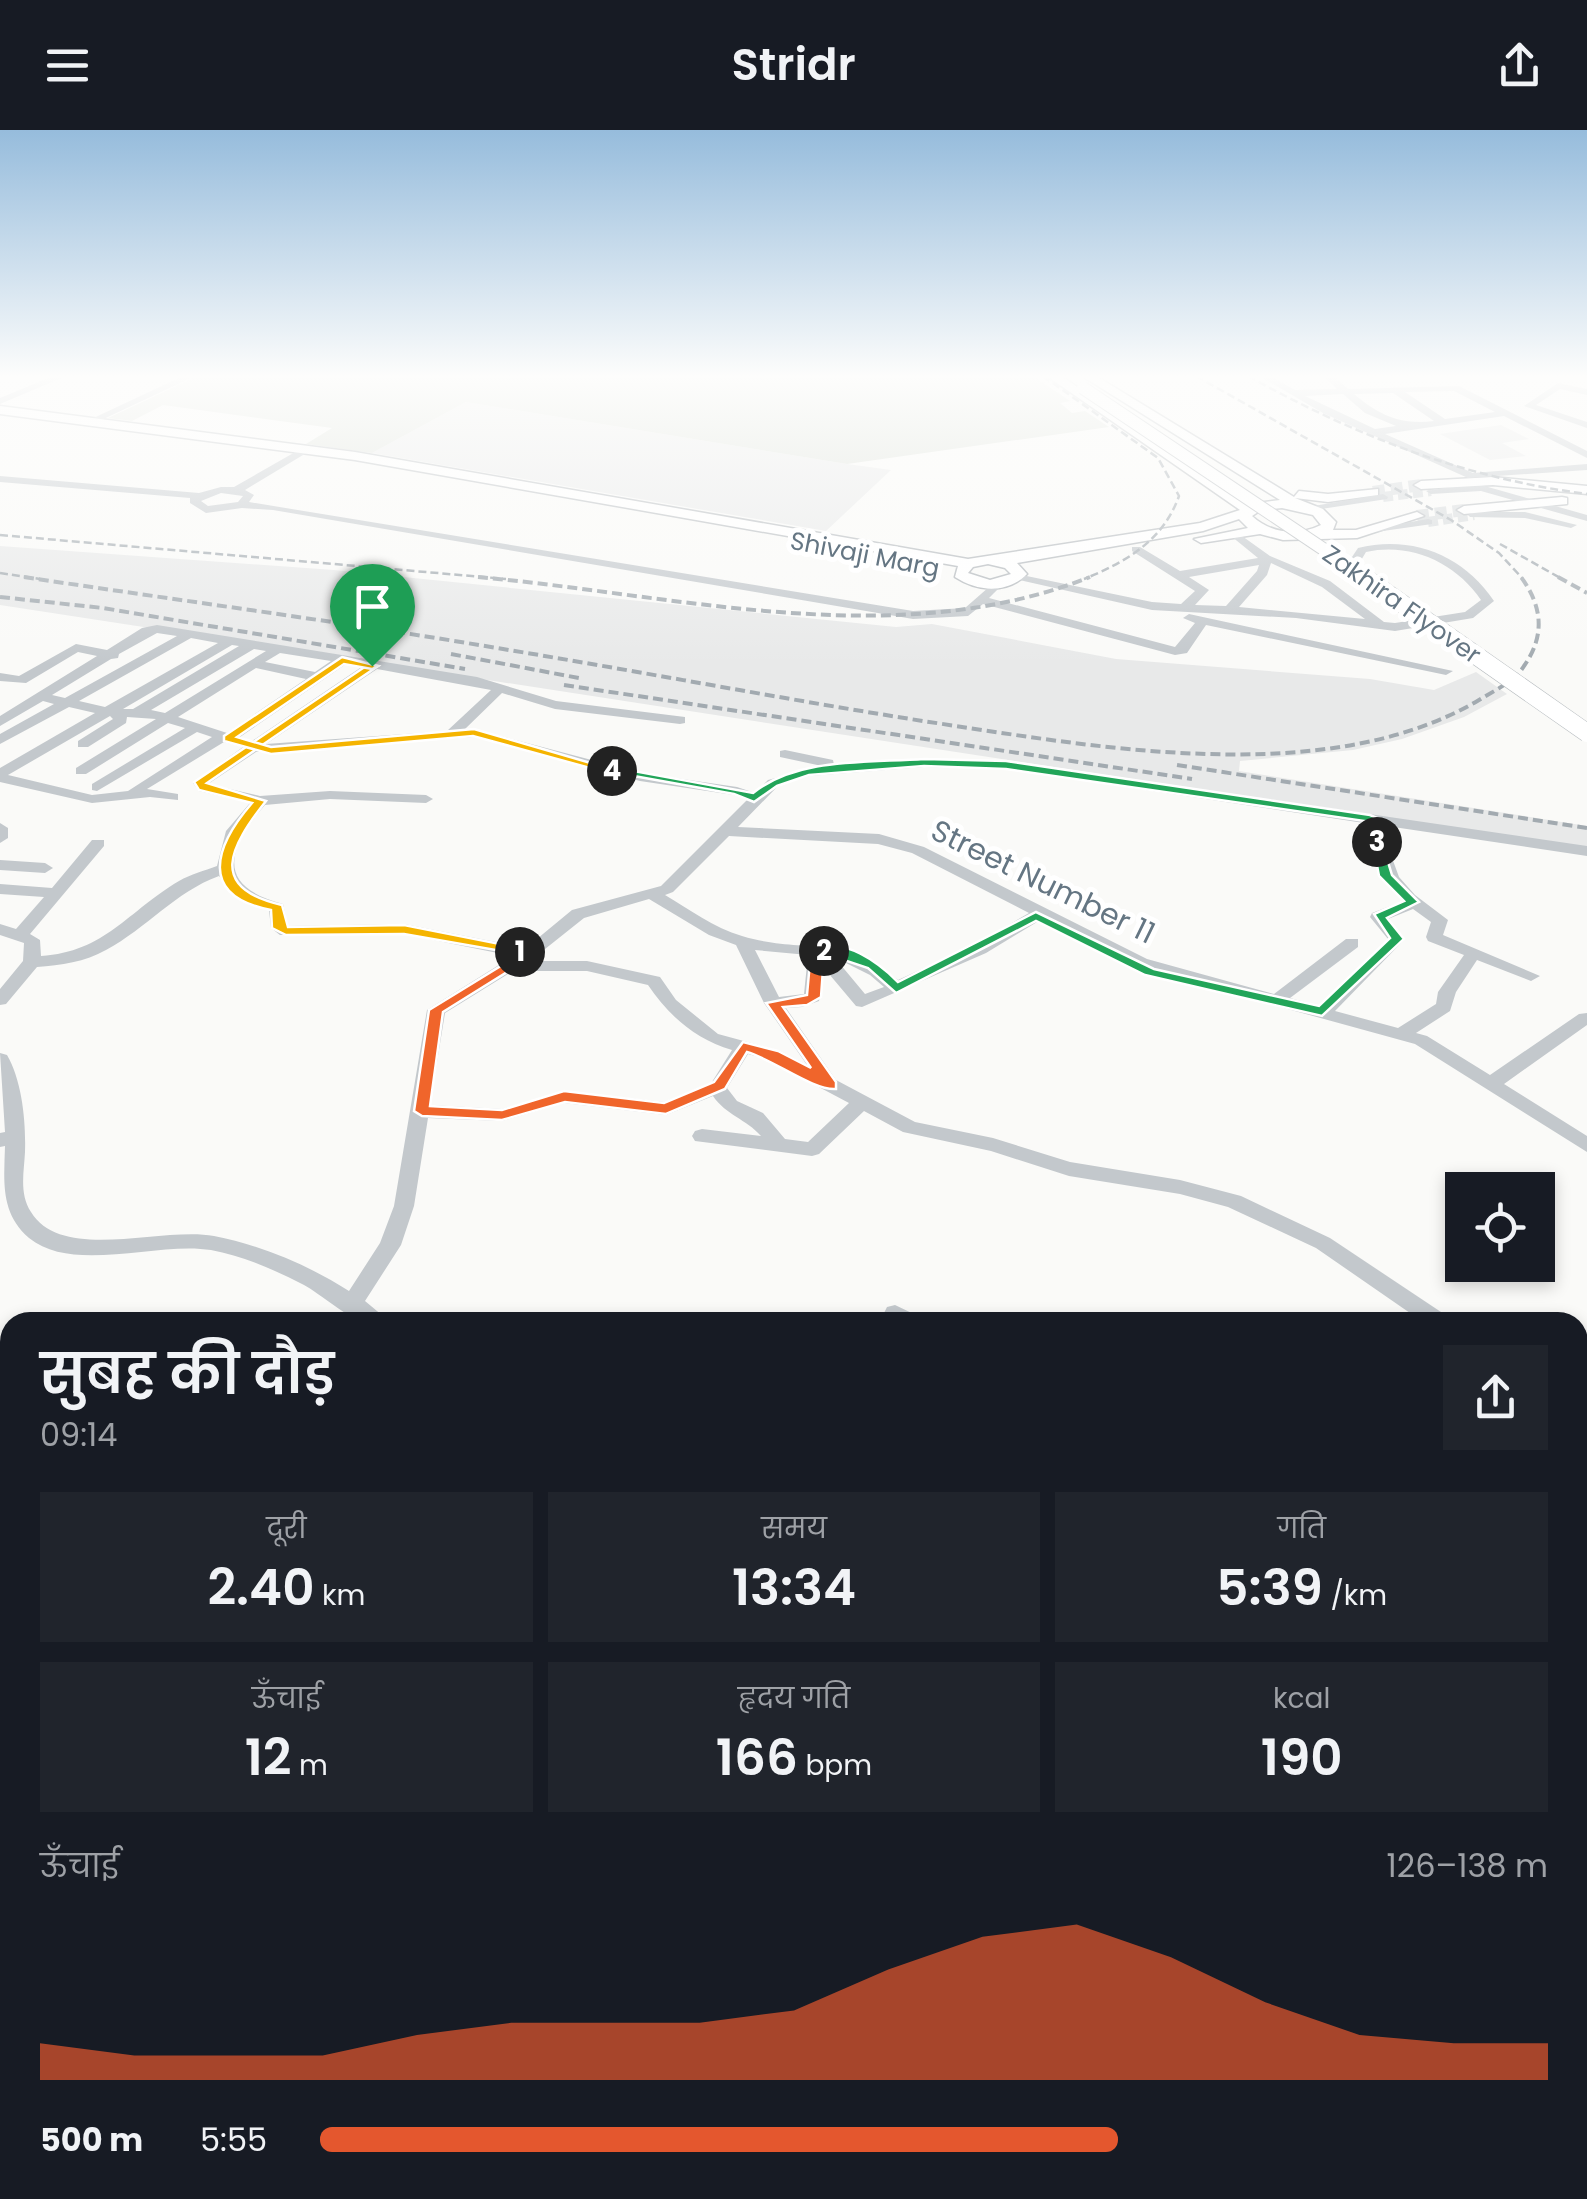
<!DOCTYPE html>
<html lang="hi">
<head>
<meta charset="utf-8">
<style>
  body { margin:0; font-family:Poppins,"Noto Sans Devanagari",sans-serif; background:#20242c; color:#f1f3f6; height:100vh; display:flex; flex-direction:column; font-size:38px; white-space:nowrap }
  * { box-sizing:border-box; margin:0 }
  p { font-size:32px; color:#9ea1a6 }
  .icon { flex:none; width:55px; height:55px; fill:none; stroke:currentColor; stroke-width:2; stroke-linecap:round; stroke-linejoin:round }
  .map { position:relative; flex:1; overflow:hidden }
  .details { position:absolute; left:0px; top:1182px; width:1588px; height:888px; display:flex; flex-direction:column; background:#171b24; border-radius:30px 30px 0 0; box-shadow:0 5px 15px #0003 }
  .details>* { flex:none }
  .controls { position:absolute; left:1445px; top:1042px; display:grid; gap:20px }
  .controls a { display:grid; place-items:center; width:110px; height:110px; border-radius:0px; background:#171b24; box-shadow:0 5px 15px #0003; font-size:50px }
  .pin { position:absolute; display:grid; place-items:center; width:85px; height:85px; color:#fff; margin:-102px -42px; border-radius:50% 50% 50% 0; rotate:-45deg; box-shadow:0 0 10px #0007 }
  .pin .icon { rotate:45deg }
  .km { position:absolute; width:50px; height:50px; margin:-25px; border-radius:50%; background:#222; color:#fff; font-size:28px; line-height:50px; text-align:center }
  .round { display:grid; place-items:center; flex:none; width:105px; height:105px; border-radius:0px; background:#20242c }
  .head { display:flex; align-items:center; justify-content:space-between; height:170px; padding:0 40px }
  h1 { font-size:55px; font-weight:600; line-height:75px }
  .metrics { display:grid; grid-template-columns:repeat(3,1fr); gap:15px; height:170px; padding:10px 40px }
  .metrics div { display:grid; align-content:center; border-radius:0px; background:#20242c; text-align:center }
  .metrics b { font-size:50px; font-weight:600 }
  .metrics small { font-size:28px; font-weight:400 }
  .metrics p { font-size:28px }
  .chart { height:280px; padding:20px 40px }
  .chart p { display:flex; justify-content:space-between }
  .chart svg { width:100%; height:180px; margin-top:10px; fill:#e4572e; opacity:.7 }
  ul { padding:0 40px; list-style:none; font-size:32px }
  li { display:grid; grid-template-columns:160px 120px 1fr; align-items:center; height:75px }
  li i { height:25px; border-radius:12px; background:#e4572e }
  header { display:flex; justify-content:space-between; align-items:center; height:130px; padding:0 40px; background:#171b24; font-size:45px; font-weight:600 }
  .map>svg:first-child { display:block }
</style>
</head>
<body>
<header><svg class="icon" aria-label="menu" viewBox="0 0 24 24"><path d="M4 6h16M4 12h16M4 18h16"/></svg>Stridr<svg class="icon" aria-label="share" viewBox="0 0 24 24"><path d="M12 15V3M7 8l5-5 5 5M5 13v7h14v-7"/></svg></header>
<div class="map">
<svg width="1587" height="2069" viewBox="0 0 1587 2069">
  <rect width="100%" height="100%" fill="#fafaf8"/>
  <g fill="#e8e9e9">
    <path d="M466,272L847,334L891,340L826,401L372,323Z"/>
    <path d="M1501,295L1529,309L1502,313L1526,326L1490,330L1440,304Z"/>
    <path d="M0,416L334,440L896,497L932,494L1116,529L1370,549L1434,560L1476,542L1507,564L1464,587L1402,609L1353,620L1240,631L1239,641L1587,696V719L0,475Z"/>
  </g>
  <g fill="#dadfd7">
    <path d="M198,246H1033L1070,271L1060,273L1072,283L1085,281L1109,297L847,334L466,272L372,323L306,314L332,298L163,275L132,291L108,288Z"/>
    <path d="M10,1411V2060H174L175,2069H0V1412Z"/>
  </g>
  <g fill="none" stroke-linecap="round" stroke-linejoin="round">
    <g stroke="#d5d9db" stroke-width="10" stroke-dasharray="10 5" stroke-linecap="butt">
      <path d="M1383,367L1431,361"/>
      <path d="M1428,392L1474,385"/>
    </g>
    <g stroke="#d5d9db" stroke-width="12" stroke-dasharray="12 6" stroke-linecap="butt">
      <path d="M1373,362L1421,355"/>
      <path d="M1417,386L1464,380"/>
    </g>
    <g stroke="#b5babe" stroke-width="3">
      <g id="major">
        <path d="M1047,246H1061L1250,374L1280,370L1082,246H1096L1294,367L1299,361L1328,364L1378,359V365L1328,372L1295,368L1323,379L1336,392L1333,400H1356L1417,382L1424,386L1357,408L1283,410L1260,404L1201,413L1194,409L1248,398L1239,389L1203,401L1017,433L1027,444C1007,464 978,462 955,447L958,436L355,330L0,284V276L355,322L968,429L1200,393L1240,380ZM1282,378L1313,385L1321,395C1298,406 1272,404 1252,386L1261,380ZM988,434L1005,438L1011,444L990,450L968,443L973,437Z"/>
        <path d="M1493,347L1587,356V364L1493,355L1421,359L1414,355L1421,351Z"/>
        <path d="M1562,367L1567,368V374L1464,384L1457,380L1464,376Z"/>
      </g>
    </g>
    <g fill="#c3c8cc" fill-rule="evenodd">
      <path d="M53,246H66L0,274V268Z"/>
      <path d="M183,246H195L93,294L85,292Z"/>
      <path d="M1259,246H1270L1295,260L1337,259L1324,246H1334L1348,259L1459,256L1587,321V328L1504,286L1385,304L1473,343L1587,334V340L1468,348L1323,283ZM1454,261L1495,282L1445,289L1405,262ZM1393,263L1434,291C1401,295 1380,286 1354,264ZM1343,264L1365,283L1396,296L1375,299L1305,266Z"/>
      <path d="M1558,253L1587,259V265L1560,259L1536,275L1587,292V298L1524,276Z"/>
      <path d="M304,317L313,319L245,360L254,365L249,372L913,481L965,478L997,450L1003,454L989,468L1175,517L1195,493L1183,488L1189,484L1453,541L1446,545L1206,495L1187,523L1175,525L983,474L968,486L913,489L273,380L242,378L206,383L190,373V368L0,352V346L199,363L221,357H234ZM221,363L243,366L238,372L208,376L201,371Z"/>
      <path d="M1474,353L1587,385V391L1481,361L1431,364L1426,361Z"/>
      <path d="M1383,364L1388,367L1387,369L1308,381L1302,378Z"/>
      <path d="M1474,382H1525L1577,395L1571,398L1525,388L1470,387L1468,385Z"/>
      <path d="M1428,389L1432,390V394L1369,403L1363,400Z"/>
      <path d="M1235,401L1270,426L1330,451L1384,492L1395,493L1465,482L1481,470C1456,433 1411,412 1366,422L1360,432H1352L1350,430L1358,418C1412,405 1463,425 1494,471L1473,488L1395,501L1296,488L1152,480L1011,448L1017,444L1152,472L1181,474L1195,461L1132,421V417H1140L1180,441L1258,428L1231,406V402ZM1271,433L1322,457L1365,489L1239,477L1267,445ZM1259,435L1257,441L1226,476L1195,475L1209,460L1189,447Z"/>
      <path d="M157,495L477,547L556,571L685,587V593L680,594L555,579L502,563L464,600L474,599L641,643L737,657L755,663L768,650L822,636L780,627V621L785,620L833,630L834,635L924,629L1006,631L1587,716V726L1380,695L1399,747L1415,765L1448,790L1443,805L1540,846L1531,851L1477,830L1456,862L1450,881L1416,903L1427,906L1490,945L1579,884L1587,883V895L1504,954L1587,1006V1022L1415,914L1135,837L1042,789L986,823L862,877L856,876L824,838L819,871L802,877L786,878L836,950L915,992L993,1008L1070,1032L1180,1050L1241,1066L1330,1108L1447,1186L1450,1192H1423L1316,1118L1228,1077L1180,1064L1069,1046L991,1021L903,1002L864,981L819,1024L812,1026L695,1011L692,1006L695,1001L702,999L761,1006C746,989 726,985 713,966L666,985L564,973L502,991L428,988L414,1076L401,1115L365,1171L383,1186L386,1192C379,1192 369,1194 363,1192C351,1190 319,1163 304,1155C275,1140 243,1126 211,1120C158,1111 73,1144 29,1108C0,1083 4,1051 5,1016L0,1017V1003L5,1002L0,923L7,925C22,951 26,991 25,1022C24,1042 19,1064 31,1082C62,1133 162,1096 214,1106C261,1115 308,1135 349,1161L380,1113L394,1076L427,880L513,826L404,804L280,805L271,798L269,780L238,769L219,746C175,762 147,798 106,820C85,832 61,835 37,837L6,874L0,875V859L23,831L24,813L0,805V794L16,799L44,767L0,764V754L52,758L92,710H104V716L30,804L40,810L41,826C105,822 128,781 179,751C191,744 204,741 217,736L226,701L250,673L199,661L193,653L243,617L224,612L147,659L178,664V670L150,667L92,673L0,652V638L95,583L69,577L0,614V604L54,574L43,571L0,596V586L97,526L78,522L26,553L0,551V543L19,546L76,514L107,520L142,498ZM157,503L177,506L65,568L52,565L111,529L118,528L119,524ZM191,508L218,513L105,577L79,571ZM232,515L239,516L133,579H123ZM254,519L266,521L165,583L151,580ZM280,523L331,531L315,542L265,532ZM346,534L363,536L252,611L240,607ZM256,538L306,549L227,603L178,587ZM377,539L491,560L447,601L266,614ZM110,586L113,589L78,611V617H88L126,593L127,587L156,589L76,638V644H86L168,593L185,598L92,654V660L97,661L197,602L212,607L128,661L92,665L8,645ZM474,607L640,651L734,665L747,670L661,756L572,780L526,818L404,794L288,796L283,774C215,756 227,719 265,675L330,669L426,673L433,669L426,665L330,661L260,666L208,654L256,622ZM924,637L1006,639L1364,693L1378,737L1403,771L1372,783L1370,787L1388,809L1319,876L1290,868L1358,817V809H1346L1274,864L1147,829L924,717L879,704L738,697L778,656L809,646ZM729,706L878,714L912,723L1029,783L974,815L898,850C840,802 805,825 742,806C714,798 689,779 665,765L673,762ZM649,769L709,805L736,815L764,873L807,935L780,921L718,904L676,870L660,847L587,831H530L584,788ZM1413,779L1431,792L1426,807L1428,811L1464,825L1438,862L1436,874L1398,898L1335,881L1405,809L1388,789ZM755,820L808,825L804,864L779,867ZM840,830L870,845L884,857L865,864L840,834ZM513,841H587L648,855C669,886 695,909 732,920L712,952L664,972L564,961L502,979L430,975L445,883ZM748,924L766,929L849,973L808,1012L785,1009L763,983L737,971L727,958Z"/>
      <path d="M0,693L8,698V708L0,713Z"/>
      <path d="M0,730L45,733L53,738L45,743L0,740Z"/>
      <path d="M895,1175L918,1186L921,1192C907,1192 891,1197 884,1183L887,1177Z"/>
      <path d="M1587,1206V1224L1578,1226V1208Z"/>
      <path d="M1578,1291L1587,1295V1324L1578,1319Z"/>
      <path d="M1587,1713V1743L1578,1744V1714Z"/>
      <path d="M451,2060H495L491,2069H447Z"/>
      <path d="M509,2060H543L547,2069H513Z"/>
      <path d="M970,2060H1004L1007,2069H973Z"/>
    </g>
    <use href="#major" fill="#fff" fill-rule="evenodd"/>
    <g stroke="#a2aab0" stroke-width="2.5" stroke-dasharray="8 4" stroke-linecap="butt">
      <path d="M1043,246L1158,328L1179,366C1163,411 1126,432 1084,449"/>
      <path d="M1196,246L1451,390L1499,423L1523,449"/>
      <path d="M1248,246C1356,306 1464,348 1587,364"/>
      <path d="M0,405L506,449"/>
      <path d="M1500,414L1562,449"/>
      <path d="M0,443L40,449"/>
    </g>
    <g stroke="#a2aab0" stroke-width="4" stroke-dasharray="10 5" stroke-linecap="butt">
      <path d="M24,447C183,471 343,492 503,519C643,542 783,569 923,591C1091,616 1325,661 1479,570C1495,560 1514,552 1524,536C1545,506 1543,477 1521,447"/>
      <path d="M478,447C679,465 896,524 1090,447"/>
      <path d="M1558,447L1587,463"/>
      <path d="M0,467L103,478L465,539"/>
      <path d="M451,524L579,548"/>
      <path d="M564,555L1192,649"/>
      <path d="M1177,635L1587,698"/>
    </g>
    <g stroke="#b5babe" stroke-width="14" stroke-linecap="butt">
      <path id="major-bridge-far1" d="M1083,258L1368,449"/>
    </g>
    <g stroke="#b5babe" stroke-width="19" stroke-linecap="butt">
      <path id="major-bridge" d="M1364,447L1587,603"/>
    </g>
    <use href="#major-bridge-far1" stroke="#fff" stroke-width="12"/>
    <use href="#major-bridge" stroke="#fff" stroke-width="18"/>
  </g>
  <linearGradient id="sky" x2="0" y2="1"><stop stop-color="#96bcdc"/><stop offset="0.46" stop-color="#fdfdfc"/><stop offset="1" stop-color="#fdfdfc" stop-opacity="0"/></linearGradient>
  <rect width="1587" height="536" fill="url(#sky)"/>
  <path fill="#f5b400" stroke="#fff" stroke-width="2.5" d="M369,534L378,536L207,653L266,671C230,717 207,758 282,775L288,797L404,795L520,818L525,825L404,804L286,805L272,798L271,780C198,766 214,717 252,673L199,660L194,652Z"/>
  <path fill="#f0652b" stroke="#fff" stroke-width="2.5" d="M818,817L831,821L824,825L821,867L807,875L783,877L836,952V959C814,961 772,929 747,922L725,959L666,984L565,972L502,990L422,986L414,981L429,880L517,826L515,819L536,824L443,882L430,976L502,980L564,961L664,973L714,952L743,912L778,921L811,938L766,873L807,865L811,821Z"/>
  <path fill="#22a559" stroke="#fff" stroke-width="2.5" d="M1372,709H1381L1392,745L1419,772L1387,788L1404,809L1322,886L1145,845L1036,791L896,863L868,838L817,821C843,805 880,834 898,852L1036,782L1154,839L1319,876L1390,808L1374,784L1404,771L1379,746Z"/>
  <path fill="#22a559" stroke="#fff" stroke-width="2.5" d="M924,629L1006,631L1370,685L1377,688L1383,712L1372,714L1365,691L1006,639L924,636L809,645L777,656L754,672L734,664L606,641L612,637L753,663C798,627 868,633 924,629Z"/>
  <path fill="#f5b400" stroke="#fff" stroke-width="2.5" d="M342,527L378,536L372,539L344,534L237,607L271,617L474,599L618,641L612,644L473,606L271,624L224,611V606Z"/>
  <g text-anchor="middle" stroke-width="10" stroke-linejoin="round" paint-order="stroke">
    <g font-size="25" fill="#657683" stroke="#fff">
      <text transform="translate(865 424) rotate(11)" y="9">Shivaji Marg</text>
      <text transform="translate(1402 474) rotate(35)" y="9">Zakhira Flyover</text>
    </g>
    <g font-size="30" fill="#657683" stroke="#fff">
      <text transform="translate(1043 752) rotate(26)" y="10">Street Number 11</text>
    </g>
  </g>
</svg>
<div class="controls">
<a><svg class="icon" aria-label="locate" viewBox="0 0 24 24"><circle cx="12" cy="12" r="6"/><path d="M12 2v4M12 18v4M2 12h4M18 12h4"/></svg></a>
</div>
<div class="pin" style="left:372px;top:536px;background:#1e9e55"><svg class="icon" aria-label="arrive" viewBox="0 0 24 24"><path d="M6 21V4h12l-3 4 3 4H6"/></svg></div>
<b class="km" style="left:520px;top:822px">1</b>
<b class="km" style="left:824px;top:821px">2</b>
<b class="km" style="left:1377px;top:712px">3</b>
<b class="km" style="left:612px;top:641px">4</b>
<section class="details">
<div class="head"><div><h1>सुबह की दौड़</h1><p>09:14</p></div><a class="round"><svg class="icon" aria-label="share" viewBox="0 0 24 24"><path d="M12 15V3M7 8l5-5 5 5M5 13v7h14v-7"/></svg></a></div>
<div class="metrics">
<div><p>दूरी</p><b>2.40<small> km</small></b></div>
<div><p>समय</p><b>13:34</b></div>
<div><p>गति</p><b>5:39<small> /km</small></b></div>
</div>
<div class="metrics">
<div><p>ऊँचाई</p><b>12<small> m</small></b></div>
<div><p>हृदय गति</p><b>166<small> bpm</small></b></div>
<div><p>kcal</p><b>190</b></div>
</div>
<div class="chart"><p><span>ऊँचाई</span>126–138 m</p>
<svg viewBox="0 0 160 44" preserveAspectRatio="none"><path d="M0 44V35L10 38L20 38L30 38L40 33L50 30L60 30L70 30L80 27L90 17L100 9L110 6L120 14L130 25L140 33L150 35L160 35V44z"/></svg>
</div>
<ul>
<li><b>500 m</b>5:55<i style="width:65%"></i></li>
</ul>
</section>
</div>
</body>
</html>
